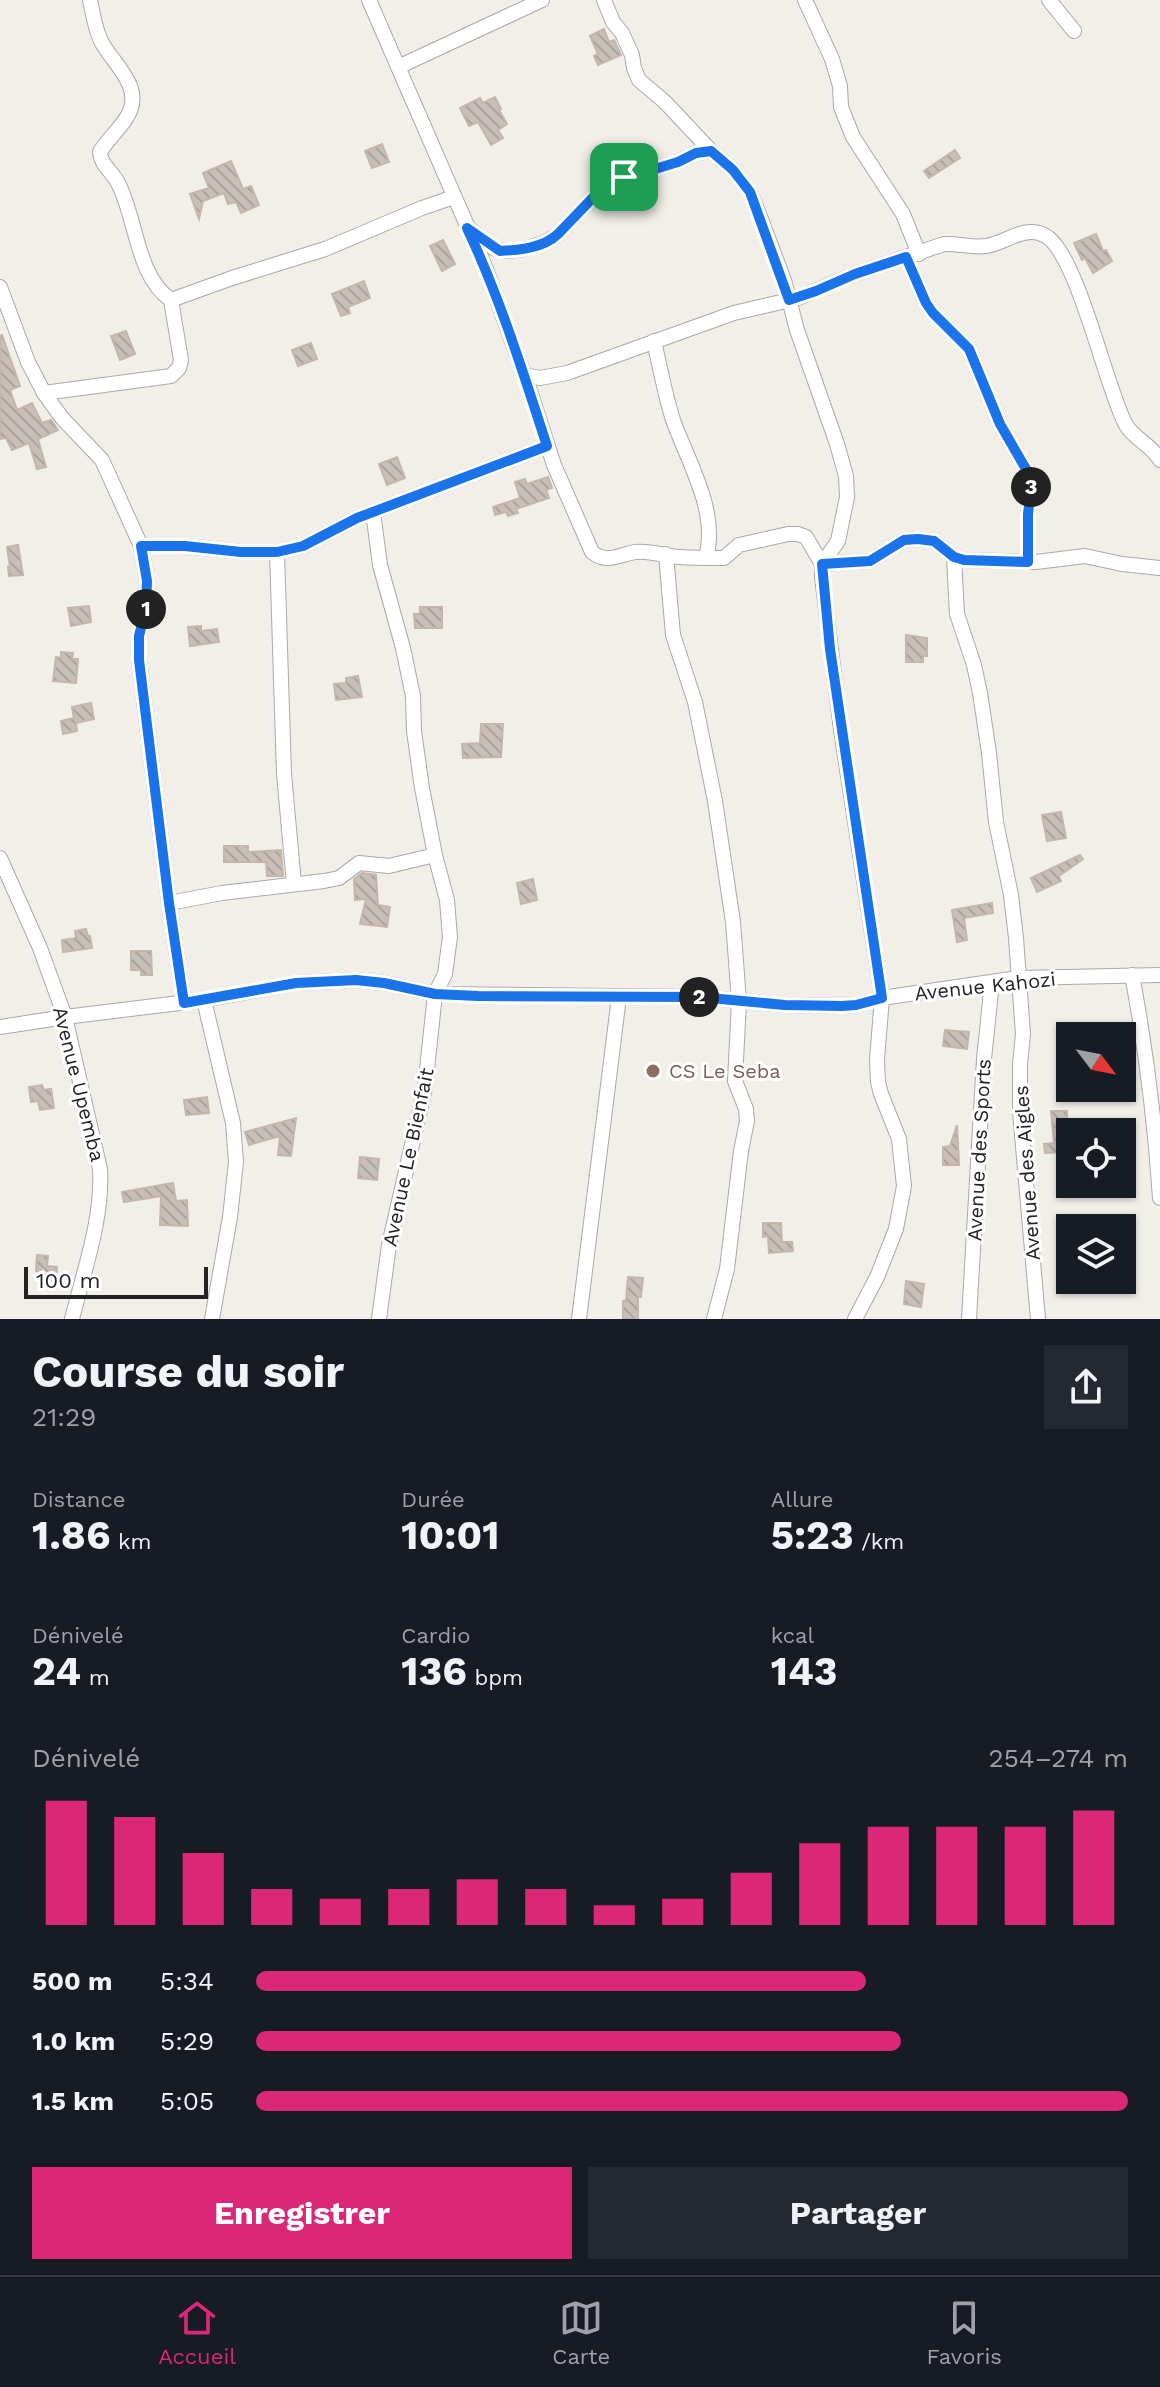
<!DOCTYPE html>
<html lang="fr">
<head>
<meta charset="utf-8">
<style>
  body { margin:0; font-family:"Work Sans",sans-serif; background:#242831; color:#f1f3f6; height:100vh; display:flex; flex-direction:column; font-size:30px; white-space:nowrap }
  * { box-sizing:border-box; margin:0 }
  p { font-size:26px; color:#9ea1a6 }
  .icon { flex:none; width:44px; height:44px; fill:none; stroke:currentColor; stroke-width:2; stroke-linecap:round; stroke-linejoin:round }
  .map { position:relative; height:1319px; overflow:hidden }
  .side { display:flex; flex-direction:column; background:#171b24; flex:1 }
  .side>* { flex:none }
  .needle { width:52px; rotate:122deg }
  .fabs { position:absolute; left:1056px; top:1022px; display:grid; gap:16px }
  .fabs a { display:grid; place-items:center; width:80px; height:80px; border-radius:0px; background:#171b24; box-shadow:0 2px 6px #0004; font-size:40px }
  .scale { position:absolute; left:24px; bottom:20px; width:184px; box-sizing:border-box; padding-left:8px; border:4px solid #222; border-top:0; font-size:22px; line-height:28px; white-space:nowrap; color:#222; -webkit-text-stroke:6px #fff; paint-order:stroke }
  .pin { position:absolute; display:grid; place-items:center; width:68px; height:68px; color:#fff; margin:-34px; border-radius:16px; box-shadow:0 4px 12px #0006 }
  .km { position:absolute; width:40px; height:40px; margin:-20px; border-radius:50%; background:#222; color:#fff; font-size:22px; line-height:40px; text-align:center }
  .round { display:grid; place-items:center; flex:none; width:84px; height:84px; border-radius:0px; background:#242831 }
  .head { display:flex; align-items:center; justify-content:space-between; height:136px; padding:0 32px }
  h1 { font-size:44px; font-weight:700; line-height:60px }
  .metrics { display:grid; grid-template-columns:repeat(3,1fr); gap:12px; height:136px; padding:8px 32px }
  .metrics div { display:grid; align-content:center }
  .metrics b { font-size:40px; font-weight:700 }
  .metrics small { font-size:22px; font-weight:400 }
  .metrics p { font-size:22px }
  .chart { height:224px; padding:16px 32px }
  .chart p { display:flex; justify-content:space-between }
  .chart svg { width:100%; height:144px; margin-top:8px; stroke:#db2777; stroke-width:6 }
  .action { display:flex; gap:16px; margin-top:auto; padding:16px 32px }
  .action a { flex:1; height:92px; border-radius:0px; background:#db2777; color:#fff; font-size:32px; font-weight:700; line-height:92px; text-align:center }
  .action a+a { background:#242831; color:#f1f3f6 }
  ul { padding:0 32px; list-style:none; font-size:26px }
  li { display:grid; grid-template-columns:128px 96px 1fr; align-items:center; height:60px }
  li i { height:20px; border-radius:10px; background:#db2777 }
  .dock { display:flex; justify-content:space-around; align-items:center; height:112px; border-top:2px solid #363941; background:#171b24; font-size:22px; color:#9ea1a6 }
  .dock a { display:grid; justify-items:center; gap:4px }
  .dock .current { color:#db2777 }
  .map>svg:first-child { display:block }
</style>
</head>
<body>
<div class="map">
<svg width="1160" height="1319" viewBox="0 0 1160 1319">
  <defs>
    <pattern id="building-back-hatch" width="6" height="6" patternUnits="userSpaceOnUse" patternTransform="scale(2)"><rect width="6" height="6" fill="#c7bfb8"/><path d="M-1 5l2 2M0 0l6 6M5-1l2 2" fill="none" stroke="#aba49e"/></pattern>
  </defs>
  <rect width="100%" height="100%" fill="#f2efe9"/>
  <g fill="url(#building-back-hatch)" stroke="#c4b6ab" stroke-width="2">
    <path d="M604,29L609,42L614,40L621,55L598,65L594,56L598,54L590,36Z"/>
    <path d="M495,97L501,109L499,110L507,124L498,130L503,138L491,145L478,122L469,126L460,108L480,98L483,103Z"/>
    <path d="M382,144L389,162L372,168L365,151Z"/>
    <path d="M955,150L960,158L929,178L924,171Z"/>
    <path d="M231,161L243,189L251,186L259,205L241,213L236,202L228,204L224,193L203,201L199,219L190,194L209,188L203,173Z"/>
    <path d="M1096,234L1103,251L1106,250L1112,261L1093,273L1085,258L1082,260L1074,243Z"/>
    <path d="M443,240L455,264L442,271L430,246Z"/>
    <path d="M364,281L370,298L348,307L350,313L341,316L332,294Z"/>
    <path d="M126,331L135,354L120,360L111,336Z"/>
    <path d="M2,335L20,386L10,390L17,410L32,403L42,423L51,420L58,430L38,439L46,467L37,469L29,443L12,450L6,438L0,439V336Z"/>
    <path d="M311,343L317,359L298,366L292,350Z"/>
    <path d="M397,457L405,478L387,485L379,464Z"/>
    <path d="M548,477L552,488L546,490L549,498L516,509L518,513L508,516L506,512L495,515L493,507L520,498L515,482L525,479L527,484Z"/>
    <path d="M18,545L23,575L9,576L8,567H10L7,547Z"/>
    <path d="M89,606L91,622L71,626L68,608Z"/>
    <path d="M420,607H442V628H415L414,614H420Z"/>
    <path d="M201,626V631L217,629L219,642L190,646L188,627Z"/>
    <path d="M906,635L927,638V656H923V662H906Z"/>
    <path d="M61,652L73,653L72,659H78L76,683L53,681L56,657L61,658Z"/>
    <path d="M358,676L362,697L336,700L334,684L346,683V678Z"/>
    <path d="M91,703L94,719L76,723L77,731L63,734L61,721L74,718L72,707Z"/>
    <path d="M481,724H503L501,757L463,758L462,744L480,743Z"/>
    <path d="M1061,812L1066,838L1047,841L1042,815Z"/>
    <path d="M224,846H248V852L281,850L283,876H267L266,862H224Z"/>
    <path d="M1080,855L1083,859L1059,876L1061,881L1037,892L1031,878Z"/>
    <path d="M362,873L376,875L378,905L390,907L387,927L360,924L366,899L355,900L354,879Z"/>
    <path d="M533,879L537,900L521,904L517,883Z"/>
    <path d="M992,903L993,913L964,918L967,940L957,942L952,910Z"/>
    <path d="M86,929L88,936H90L92,948L63,952L62,940L76,938L75,931Z"/>
    <path d="M131,951H151L152,975H141V970H131Z"/>
    <path d="M945,1030L969,1032L967,1049L943,1046Z"/>
    <path d="M42,1085L44,1090L51,1089L54,1108L40,1110L38,1101L31,1102L29,1087Z"/>
    <path d="M207,1097L209,1113L186,1115L184,1100Z"/>
    <path d="M1051,1111H1067L1068,1138H1063L1064,1152L1045,1153L1044,1144L1054,1143Z"/>
    <path d="M296,1118L291,1156L278,1155L280,1136L249,1145L245,1132Z"/>
    <path d="M957,1125L959,1165H943V1147L950,1146Z"/>
    <path d="M360,1157L379,1159L377,1180L358,1178Z"/>
    <path d="M173,1183L176,1201L187,1200L188,1226L160,1225L161,1196L124,1202L122,1192Z"/>
    <path d="M763,1223H781L782,1242H792L793,1251L769,1253L768,1236L763,1237Z"/>
    <path d="M37,1255L48,1256L47,1266L57,1267L56,1281L43,1280V1272L36,1271Z"/>
    <path d="M628,1277L643,1278L641,1297H638V1319H623V1301H626Z"/>
    <path d="M906,1281L924,1284L921,1307L904,1304Z"/>
  </g>
  <g fill="none" stroke-linecap="round" stroke-linejoin="round">
    <g stroke="#a9a9a9" stroke-width="16">
      <g id="street">
        <path d="M369,0L486,269L530,391L554,465L592,552C606,564 619,555 635,552C650,550 664,556 679,557C694,558 710,558 724,558L739,545L788,534H798L806,537L822,564L870,561L904,540L918,539L934,541L954,557L964,560L1036,562L1085,556L1122,564L1160,568"/>
        <path d="M604,0L613,22L622,33L632,55L634,68L639,80L665,102L711,151L733,170L750,192L757,209L784,280L797,330L837,444L846,476L847,497L838,541L822,564V577L841,730L882,998L877,1059L878,1082L881,1094L899,1139L904,1186L896,1229L877,1277L855,1319"/>
        <path d="M805,0L832,59L840,86L841,107L853,137L903,214L919,254"/>
        <path d="M1049,0L1074,31"/>
        <path d="M398,67L542,0"/>
        <path d="M469,229C478,235 486,244 496,249C511,255 546,245 558,234L606,184L678,162L696,153L711,151"/>
        <path d="M906,257L926,303L933,313L969,349L1000,424L1030,476L1031,488L1028,514V562"/>
        <path d="M0,287L28,362L44,393L62,418L102,460L141,546L147,581L146,607L139,636V660L169,903L184,1003"/>
        <path d="M171,300L232,278L325,249L422,208L454,197"/>
        <path d="M654,341C660,367 665,395 673,420C688,462 719,512 706,557"/>
        <path d="M524,375L540,378L567,373L734,313L798,298L855,274L944,244C958,243 971,248 986,246C1006,243 1024,225 1044,235C1077,250 1106,389 1126,425C1134,439 1152,445 1160,460"/>
        <path d="M44,393L171,376L179,368L181,360L171,300C136,276 137,219 118,183C112,171 101,166 100,152C108,138 124,126 130,111C141,85 113,63 102,43C95,30 93,14 90,0"/>
        <path d="M373,512L380,565L403,648L413,696L414,731L422,788L435,855L447,900L450,937L445,974L435,994L425,1088L389,1245L379,1319"/>
        <path d="M141,546H185L241,552H277L303,546L357,518L547,446"/>
        <path d="M277,552L284,774L294,884"/>
        <path d="M666,554L673,635L695,702L715,801L733,922L739,1001L735,1081L746,1109L747,1121L741,1151L727,1269L714,1319"/>
        <path d="M954,557L957,614L974,665L980,693L989,753L996,822L1011,895L1016,938L1023,1034L1020,1064V1112L1038,1319"/>
        <path d="M0,858L40,948L65,1017L100,1169C103,1219 84,1270 72,1319"/>
        <path d="M169,903L222,893L324,881L339,878L359,863L389,866L435,855"/>
        <path d="M1132,975C1146,1049 1155,1123 1160,1198"/>
        <path d="M204,1000L233,1123L236,1162L230,1217L212,1319"/>
        <path d="M0,1027L65,1017L204,1000L296,983L356,980L384,983L435,994L699,997L785,1005L842,1006L856,1005L882,998L1018,978L1160,975"/>
        <path d="M579,1319L619,997"/>
        <path d="M969,1319L984,1059L992,982"/>
      </g>
    </g>
    <use href="#street" stroke="#fff" stroke-width="14"/>
  </g>
  <g fill="none" stroke-linecap="round" stroke-linejoin="round">
    <g stroke="#fff" stroke-width="16">
      <path id="route" d="M711,151L733,170L750,192L789,300L816,291L855,274L906,257L926,303L933,313L969,349L1000,424L1030,476L1031,488L1028,514V562L964,560L954,557L934,541L918,539L904,540L870,561L822,564L830,649L882,998L856,1005L842,1006L785,1005L699,997L478,996L435,994L384,983L356,980L296,983L184,1003L169,903L139,660V636L146,607L147,581L141,546H185L241,552H277L303,546L357,518L547,446C523,372 500,298 467,228L500,251C520,250 543,248 558,234L606,184L678,162L696,153Z"/>
    </g>
    <use href="#route" stroke="#1a73e8" stroke-width="10"/>
  </g>
  <circle fill="#8d6e63" stroke="#fff" stroke-width="3" cx="653" cy="1071" r="8"/>
  <g text-anchor="middle" stroke-width="6" stroke-linejoin="round" paint-order="stroke">
    <g font-size="20" fill="#222" stroke="#fff">
      <text transform="translate(985 986) rotate(-6)" y="7">Avenue Kahozi</text>
      <text transform="translate(79 1084) rotate(76)" y="7">Avenue Upemba</text>
      <text transform="translate(979 1150) rotate(-87)" y="7">Avenue des Sports</text>
      <text transform="translate(408 1157) rotate(-78)" y="7">Avenue Le Bienfait</text>
      <text transform="translate(1027 1173) rotate(-94)" y="7">Avenue des Aigles</text>
    </g>
    <g font-size="20" fill="#785e54" stroke="#fff" text-anchor="start">
      <text x="669" y="1078">CS Le Seba</text>
    </g>
  </g>
</svg>
<div class="fabs">
<a><svg class="needle" viewBox="-14 -14 28 28"><path d="M0-13l5 13h-10z" fill="#e53935"/><path d="M0 13l5-13h-10z" fill="#9ea1a6"/></svg></a>
<a><svg class="icon" aria-label="locate" viewBox="0 0 24 24"><circle cx="12" cy="12" r="6"/><path d="M12 2v4M12 18v4M2 12h4M18 12h4"/></svg></a>
<a><svg class="icon" aria-label="layers" viewBox="0 0 24 24"><path d="M12 4l9 5-9 5-9-5zM3 14l9 5 9-5"/></svg></a>
</div>
<div class="scale">100 m</div>
<div class="pin" style="left:624px;top:177px;background:#1e9e55"><svg class="icon" aria-label="arrive" viewBox="0 0 24 24"><path d="M6 21V4h12l-3 4 3 4H6"/></svg></div>
<b class="km" style="left:146px;top:609px">1</b>
<b class="km" style="left:699px;top:997px">2</b>
<b class="km" style="left:1031px;top:487px">3</b>
</div>
<section class="side">
<div class="head"><div><h1>Course du soir</h1><p>21:29</p></div><a class="round"><svg class="icon" aria-label="share" viewBox="0 0 24 24"><path d="M12 15V3M7 8l5-5 5 5M5 13v7h14v-7"/></svg></a></div>
<div class="metrics">
<div><p>Distance</p><b>1.86<small> km</small></b></div>
<div><p>Durée</p><b>10:01</b></div>
<div><p>Allure</p><b>5:23<small> /km</small></b></div>
</div>
<div class="metrics">
<div><p>Dénivelé</p><b>24<small> m</small></b></div>
<div><p>Cardio</p><b>136<small> bpm</small></b></div>
<div><p>kcal</p><b>143</b></div>
</div>
<div class="chart"><p><span>Dénivelé</span>254–274 m</p>
<svg viewBox="0 0 160 44" preserveAspectRatio="none"><path d="M5 44V6M15 44V11M25 44V22M35 44V33M45 44V36M55 44V33M65 44V30M75 44V33M85 44V38M95 44V36M105 44V28M115 44V19M125 44V14M135 44V14M145 44V14M155 44V9"/></svg>
</div>
<ul>
<li><b>500 m</b>5:34<i style="width:70%"></i></li>
<li><b>1.0 km</b>5:29<i style="width:74%"></i></li>
<li><b>1.5 km</b>5:05<i style="width:100%"></i></li>
</ul>
<div class="action"><a>Enregistrer</a><a>Partager</a></div>
</section>
<nav class="dock">
<a class="current"><svg class="icon" aria-label="home" viewBox="0 0 24 24"><path d="M3 11l9-7 9 7M6 9v11h12V9"/></svg>Accueil</a>
<a><svg class="icon" aria-label="map" viewBox="0 0 24 24"><path d="M3 6l6-2 6 2 6-2v14l-6 2-6-2-6 2zM9 4v14M15 6v14"/></svg>Carte</a>
<a><svg class="icon" aria-label="saved" viewBox="0 0 24 24"><path d="M7 4h10v16l-5-4-5 4z"/></svg>Favoris</a>
</nav>
</body>
</html>
